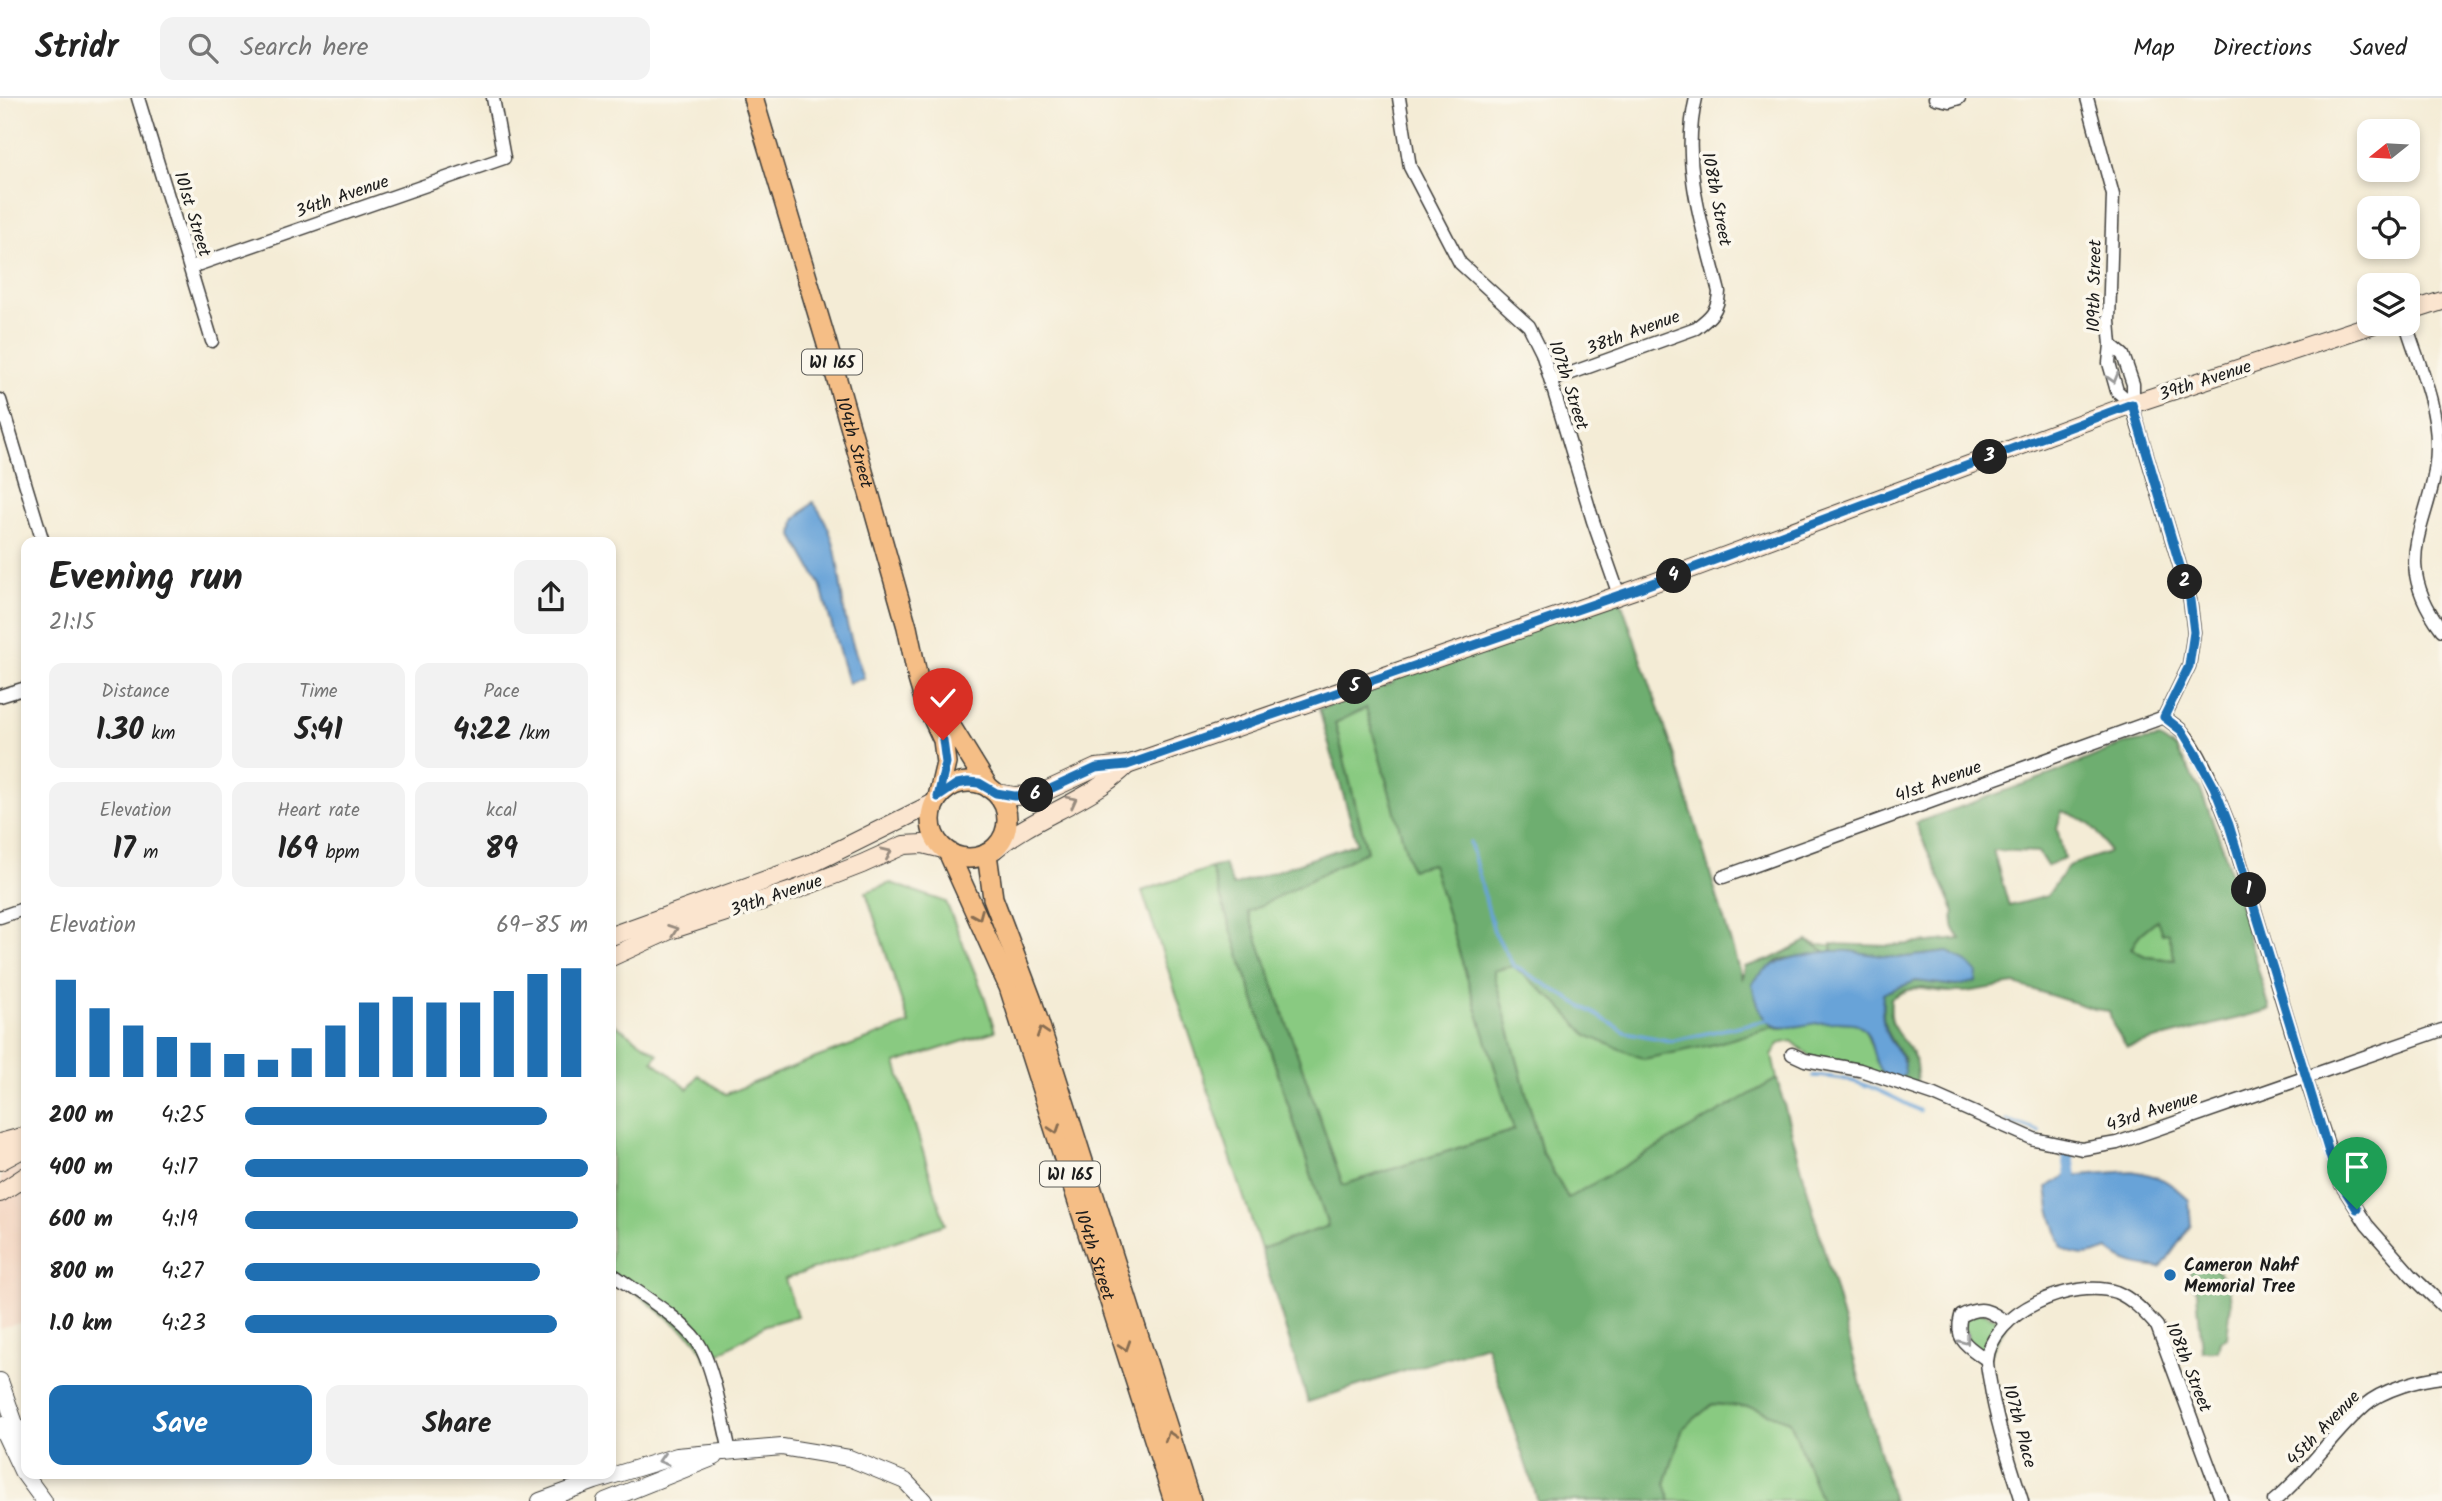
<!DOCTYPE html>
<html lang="en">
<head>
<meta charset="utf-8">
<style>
  body { margin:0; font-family:Kalam,sans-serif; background:#f2f2f2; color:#222; height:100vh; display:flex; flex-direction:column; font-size:26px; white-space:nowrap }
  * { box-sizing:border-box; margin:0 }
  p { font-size:23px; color:#767676 }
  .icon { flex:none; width:38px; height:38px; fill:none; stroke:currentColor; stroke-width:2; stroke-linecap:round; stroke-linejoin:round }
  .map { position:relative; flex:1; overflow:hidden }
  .drawer { position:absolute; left:21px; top:439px; width:595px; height:942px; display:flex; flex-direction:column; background:#fff; border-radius:14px; box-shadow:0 4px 10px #0003 }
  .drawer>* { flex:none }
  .needle { width:46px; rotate:252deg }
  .fabs { position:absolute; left:2357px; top:21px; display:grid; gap:14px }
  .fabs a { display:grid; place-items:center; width:63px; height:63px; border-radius:14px; background:#fff; box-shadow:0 4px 10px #0003; font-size:35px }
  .pin { position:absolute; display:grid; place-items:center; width:60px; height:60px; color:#fff; margin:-72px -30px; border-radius:50% 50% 50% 0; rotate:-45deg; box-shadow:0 0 7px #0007 }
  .pin .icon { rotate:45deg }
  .km { position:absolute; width:35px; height:35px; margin:-18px; border-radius:50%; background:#222; color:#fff; font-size:19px; line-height:35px; text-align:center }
  .round { display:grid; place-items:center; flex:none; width:74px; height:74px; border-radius:14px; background:#f2f2f2 }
  .overview { display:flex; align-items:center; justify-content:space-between; height:119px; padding:0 28px }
  h1 { font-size:38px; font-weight:800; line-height:52px }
  .metrics { display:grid; grid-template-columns:repeat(3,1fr); gap:10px; height:119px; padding:7px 28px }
  .metrics div { display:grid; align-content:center; border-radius:14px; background:#f2f2f2; text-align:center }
  .metrics b { font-size:30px; font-weight:800 }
  .metrics small { font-size:19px; font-weight:400 }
  .metrics p { font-size:19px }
  .chart { height:196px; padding:14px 28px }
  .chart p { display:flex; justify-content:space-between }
  .chart svg { width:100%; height:126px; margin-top:7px; stroke:#1f6fb2; stroke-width:6 }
  .primary-button { display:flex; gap:14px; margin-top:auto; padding:14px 28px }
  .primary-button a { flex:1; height:80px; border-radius:14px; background:#1f6fb2; color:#fff; font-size:28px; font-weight:800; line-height:80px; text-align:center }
  .primary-button a+a { background:#f2f2f2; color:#222 }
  ul { padding:0 28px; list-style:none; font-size:23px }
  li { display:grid; grid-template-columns:112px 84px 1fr; align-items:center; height:52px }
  li i { height:18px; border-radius:9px; background:#1f6fb2 }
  header { display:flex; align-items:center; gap:42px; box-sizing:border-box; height:98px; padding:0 35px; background:#fff; border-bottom:2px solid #e0e0e0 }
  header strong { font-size:33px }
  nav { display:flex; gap:38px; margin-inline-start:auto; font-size:24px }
  .search { width:490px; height:63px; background:#f2f2f2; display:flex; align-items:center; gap:18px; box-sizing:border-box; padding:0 24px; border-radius:14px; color:#767676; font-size:26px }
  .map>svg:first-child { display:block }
</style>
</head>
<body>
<header>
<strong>Stridr</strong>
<div class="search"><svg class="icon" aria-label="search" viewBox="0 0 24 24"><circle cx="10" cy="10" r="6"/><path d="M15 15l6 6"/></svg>Search here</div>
<nav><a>Map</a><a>Directions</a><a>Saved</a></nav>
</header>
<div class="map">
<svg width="2442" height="1403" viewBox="0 0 2442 1403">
  <rect width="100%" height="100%" fill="#fbf7ec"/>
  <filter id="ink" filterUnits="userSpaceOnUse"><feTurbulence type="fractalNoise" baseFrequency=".0143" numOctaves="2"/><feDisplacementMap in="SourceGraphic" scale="14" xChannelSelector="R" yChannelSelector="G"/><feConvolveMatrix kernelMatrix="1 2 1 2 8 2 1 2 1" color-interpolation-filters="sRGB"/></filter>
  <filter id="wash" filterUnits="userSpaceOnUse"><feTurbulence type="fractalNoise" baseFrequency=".00686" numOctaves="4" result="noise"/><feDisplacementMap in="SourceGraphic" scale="28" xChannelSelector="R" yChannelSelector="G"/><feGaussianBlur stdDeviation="1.57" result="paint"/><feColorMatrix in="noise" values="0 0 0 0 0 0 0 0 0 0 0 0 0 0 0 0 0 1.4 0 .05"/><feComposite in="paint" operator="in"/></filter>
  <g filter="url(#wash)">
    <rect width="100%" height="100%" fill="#f4ecd6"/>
    <path fill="#f3d4bf" d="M26,1063V1223L0,1231V1078Z"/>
    <g fill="#89ca81" stroke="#52734e" stroke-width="2">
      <path d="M1366,610L1411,770L1432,766L1514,1032L1343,1087L1248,814L1367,753L1335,624Z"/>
      <path d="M1211,770L1328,1129L1261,1151L1142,793Z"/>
      <path d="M891,785L946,804L984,897L995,933L896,965L945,1126L785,1181L797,1218L766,1227L707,1263L697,1243L611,1175V924L658,956L653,963L688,991L698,977L726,996L802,965L909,926L866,794Z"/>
      <path d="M2158,821L2167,834L2175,862L2147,859L2131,851L2140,836Z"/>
      <path d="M1961,841L2026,880C2005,884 1968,894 1949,894C1922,893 1920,884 1891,900C1888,933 1900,937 1916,963L1887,938L1883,895L1948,854L1897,860L1848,853H1832L1779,862L1766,874L1758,877L1755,901L1767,922L1774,929L1783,931L1821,923L1857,925L1865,932L1880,972L1885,980L1813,961L1792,943L1778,946L1772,958L1777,981L1568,1100L1542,1054L1487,850L1743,885L1744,869L1772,861L1807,843L1818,847L1889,848Z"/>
      <path d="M1974,1211L2007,1225L1987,1262L1971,1251L1961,1218Z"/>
      <path d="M1712,1306L1752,1309L1790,1323L1821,1403H1671L1665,1386L1683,1330Z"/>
    </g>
    <g fill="#6eae6f" stroke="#456546" stroke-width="2" fill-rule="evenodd">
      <path d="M1619,497L1675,658L1742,882L1744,869L1772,861L1807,843L1827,854L1779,862L1766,874L1767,922L1774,929L1711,947L1644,961L1588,938L1556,904L1513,868L1493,873L1542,1054L1568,1100L1777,981L1893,1403H1821L1790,1323L1752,1309L1713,1306L1683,1330L1665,1386L1671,1403H1538L1486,1247L1308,1304L1261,1151L1328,1128L1211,770L1224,766L1233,788L1357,745L1319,611L1393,585L1390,577ZM1366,610L1411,771L1432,766L1514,1032L1343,1087L1248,814L1367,753L1335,625Z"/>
      <path d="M2160,640L2176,651L2200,691L2223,750L2270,912L2127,949L2113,927L2109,913L2094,911L2015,886L1965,894H1950L1923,889L1903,893L1891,900C1887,940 1904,933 1915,962C1918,970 1916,982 1917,991L1895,984L1905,962C1885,936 1881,928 1883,895L1916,883L1956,888L1948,854L1897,860L1848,853H1832L1831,846L1889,848L1961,841C1954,833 1950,825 1955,814L1915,725L2055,675L2123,646ZM2062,713C2086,721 2099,730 2109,754L2068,768L2047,798L2009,808L1993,752L2038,754L2047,768L2064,760L2057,730ZM2157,822L2162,836L2168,835L2175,862L2147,859L2131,851L2140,836Z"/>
      <path d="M2213,1168L2229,1186L2231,1206L2227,1240L2220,1243L2218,1253H2202L2197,1194L2188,1181L2192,1169Z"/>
    </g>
    <g fill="#67a3d8" stroke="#42607a" stroke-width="2">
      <path d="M813,404C840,438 838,477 845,518C849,539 858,560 864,580L848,585L820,486L793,438L795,422Z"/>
      <path d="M1832,853H1848L1897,860L1948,854L1967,864L1977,875L1976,884L1956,888L1916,883L1883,895C1882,909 1881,922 1886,935C1893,953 1905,954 1905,976L1895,984C1867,974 1878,938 1859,927C1854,924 1845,925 1838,924C1790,922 1767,953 1752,886C1770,859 1802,858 1832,853Z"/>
      <path d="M2132,1073C2161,1078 2168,1082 2189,1102L2191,1127L2161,1170C2140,1168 2124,1166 2108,1151C2091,1158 2078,1160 2062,1150L2050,1111L2047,1089L2066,1078Z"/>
    </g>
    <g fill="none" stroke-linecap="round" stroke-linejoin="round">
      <g stroke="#67a3d8" stroke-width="3.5">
        <path d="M1470,744L1494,833L1513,867L1625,934L1671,943L1767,922"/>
        <path d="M1813,978C1852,977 1886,995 1920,1013"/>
        <path d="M2006,1022L2040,1034"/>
      </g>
      <path stroke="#67a3d8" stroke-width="12" d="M2068,1058L2071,1078"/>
    </g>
  </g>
  <g filter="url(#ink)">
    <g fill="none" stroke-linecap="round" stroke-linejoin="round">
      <g stroke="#3c3b38" stroke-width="15">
        <g id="minor">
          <path d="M138,0L212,243"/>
          <path d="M1399,0L1410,69L1460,165L1529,228L1542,254L1593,423L1619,497"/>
          <path d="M1935,0L1949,3L1959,0"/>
          <path d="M2087,0L2113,97L2109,223L2111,247L2109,265L2117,293L2132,306"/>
          <path d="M191,169L504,60L493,0"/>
          <path d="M2406,226C2418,265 2438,308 2437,349C2436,424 2385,456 2442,532"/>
          <path d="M2111,247L2123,257L2133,286V311L2190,502L2194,534L2189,568L2164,619C2170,624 2177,628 2182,633C2203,656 2217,698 2229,727L2305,978L2341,1086L2367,1127L2411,1177L2442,1207"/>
          <path d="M1552,282L1696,230C1711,219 1718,212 1719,194C1703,131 1680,65 1696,0"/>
          <path d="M0,302L43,444"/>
          <path d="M0,598L26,590"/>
          <path d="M1723,779L2164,619"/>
          <path d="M0,819L26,810"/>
          <path d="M1792,956L1805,962L1860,972L1934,997L2034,1041L2082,1051L2117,1045L2442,932"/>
          <path d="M611,1175C635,1193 680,1219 697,1243C713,1265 723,1325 730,1353"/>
          <path d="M1987,1262C1969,1249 1954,1243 1961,1218C1982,1207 1989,1212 2007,1225"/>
          <path d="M2022,1403C2010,1364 1996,1325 1990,1284C1989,1278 1987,1269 1987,1263C1991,1213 2074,1180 2116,1194C2133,1201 2145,1215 2157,1228L2222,1403"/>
          <path d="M2274,1403C2308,1375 2332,1336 2365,1307C2382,1292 2420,1281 2442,1279"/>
        </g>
      </g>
      <g stroke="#3c3b38" stroke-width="18">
        <g id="tertiary">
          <path d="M0,1283L26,1357"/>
          <path d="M0,1326L22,1373L44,1403"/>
          <path d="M540,1403L595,1383L677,1358L782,1349L849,1360L905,1383L924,1403"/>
          <path d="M605,1403L715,1359"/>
        </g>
      </g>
      <g stroke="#3c3b38" stroke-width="20">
        <g id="secondary">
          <path d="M2408,214L2442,203"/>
          <path d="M996,695L1014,698L1037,697L1096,670L1127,667L1637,491L2132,306L2374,226"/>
          <path d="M994,752C1034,718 1089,704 1127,667"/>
          <path d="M611,838L813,765L934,705"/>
          <path d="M611,859L670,832L795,792L862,766L904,747L923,746L943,751"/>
          <path d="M0,1045L26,1038"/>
          <path d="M0,1063L26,1049"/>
          <path d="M0,1095L26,1078"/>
        </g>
      </g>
      <g stroke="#3c3b38" stroke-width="22">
        <g id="primary">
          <path id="s1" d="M753,0L826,243L907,529L918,581L924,601L943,642L946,665L938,699"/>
          <path d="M944,617L989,690"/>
          <circle cx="969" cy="722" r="38"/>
          <path id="s2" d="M949,756L1009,889L1174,1403"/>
          <path d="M987,756L993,800L1032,903L1191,1403"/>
        </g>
      </g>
      <use href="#minor" stroke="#fff" stroke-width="12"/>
      <use href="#tertiary" stroke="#fff" stroke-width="16"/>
      <use href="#secondary" stroke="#fbe5cf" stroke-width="18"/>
      <use href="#primary" stroke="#f5be86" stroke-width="19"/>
    </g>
    <defs><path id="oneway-chevron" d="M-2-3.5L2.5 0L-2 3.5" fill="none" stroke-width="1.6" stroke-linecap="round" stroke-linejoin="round" transform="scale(1.75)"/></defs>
    <g stroke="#999">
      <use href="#oneway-chevron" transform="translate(2113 280) rotate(74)"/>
      <use href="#oneway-chevron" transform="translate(1965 1242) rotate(53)"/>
      <use href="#oneway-chevron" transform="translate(663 1362) rotate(163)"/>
    </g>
    <g stroke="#978b7e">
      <use href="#oneway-chevron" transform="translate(1072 703) rotate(-28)"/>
      <use href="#oneway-chevron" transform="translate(887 755) rotate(-25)"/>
      <use href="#oneway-chevron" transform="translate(673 832) rotate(-20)"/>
    </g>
    <g stroke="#886d51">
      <use href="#oneway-chevron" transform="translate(978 817) rotate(67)"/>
      <use href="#oneway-chevron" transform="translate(1042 934) rotate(-108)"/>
      <use href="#oneway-chevron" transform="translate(1055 1031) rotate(72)"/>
      <use href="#oneway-chevron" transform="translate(1125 1248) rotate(72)"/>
      <use href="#oneway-chevron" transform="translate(1170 1338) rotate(-108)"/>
    </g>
  </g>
  <g fill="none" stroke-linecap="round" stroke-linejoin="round" filter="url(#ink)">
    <g stroke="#fff" stroke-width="14">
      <path id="route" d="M943,642L946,665L938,699L957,686L968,684L979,685L996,695L1014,698L1037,697L1096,670L1127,667L1637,491L2132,306L2190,502L2194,534L2189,568L2164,619L2182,633L2195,654L2214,689L2229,727L2331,1061L2341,1086L2357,1111"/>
    </g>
    <use href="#route" stroke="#1f6fb2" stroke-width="9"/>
  </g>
  <circle fill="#1f6fb2" stroke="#fbf7ec" stroke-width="2.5" cx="2170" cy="1177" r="7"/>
  <g text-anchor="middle" stroke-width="7" stroke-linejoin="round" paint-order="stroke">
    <g fill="#fbf7ec" stroke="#5f5e5a" stroke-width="2">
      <rect x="802" y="251.5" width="60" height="25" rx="5"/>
      <rect x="1040" y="1063.5" width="60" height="25" rx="5"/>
    </g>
    <g font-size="16" font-weight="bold" fill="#1c1c1c">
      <text x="832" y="270">WI 165</text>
      <text x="1070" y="1082">WI 165</text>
    </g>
    <g font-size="18" fill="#1c1c1c" stroke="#fbf7ec">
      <text transform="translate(342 98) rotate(-19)" y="6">34th Avenue</text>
      <text transform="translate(1717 101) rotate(79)" y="6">108th Street</text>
      <text transform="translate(193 116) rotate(73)" y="6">101st Street</text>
      <text transform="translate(2094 188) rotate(-89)" y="6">109th Street</text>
      <text transform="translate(1633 234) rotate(-20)" y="6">38th Avenue</text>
      <text transform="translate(2205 282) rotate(-18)" y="6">39th Avenue</text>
      <text transform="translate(1569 287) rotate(72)" y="6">107th Street</text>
      <text dy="6" stroke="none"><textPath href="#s1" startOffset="359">104th Street</textPath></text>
      <text transform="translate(1938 683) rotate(-20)" y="6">41st Avenue</text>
      <text transform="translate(776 797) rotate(-19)" y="6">39th Avenue</text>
      <text transform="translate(2152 1013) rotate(-18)" y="6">43rd Avenue</text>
      <text dy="6" stroke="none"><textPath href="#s2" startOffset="427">104th Street</textPath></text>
      <text transform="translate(2189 1269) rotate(68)" y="6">108th Street</text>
      <text transform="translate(2020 1328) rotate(75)" y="6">107th Place</text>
      <text transform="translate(2323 1330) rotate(-46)" y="6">45th Avenue</text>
    </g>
    <g font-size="18" font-weight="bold" fill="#1c1c1c" stroke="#fbf7ec" text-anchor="start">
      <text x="2184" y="1173">Cameron Nahf<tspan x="2184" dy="21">Memorial Tree</tspan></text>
    </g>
  </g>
</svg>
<div class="fabs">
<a><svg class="needle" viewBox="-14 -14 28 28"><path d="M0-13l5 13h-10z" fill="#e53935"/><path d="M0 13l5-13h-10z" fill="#767676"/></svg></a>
<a><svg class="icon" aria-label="locate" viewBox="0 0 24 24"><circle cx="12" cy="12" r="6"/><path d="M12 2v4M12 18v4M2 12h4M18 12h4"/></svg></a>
<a><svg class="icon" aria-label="layers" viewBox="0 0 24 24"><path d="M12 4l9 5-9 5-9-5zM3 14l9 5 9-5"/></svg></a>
</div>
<div class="pin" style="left:2357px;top:1111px;background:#1e9e55"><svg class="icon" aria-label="arrive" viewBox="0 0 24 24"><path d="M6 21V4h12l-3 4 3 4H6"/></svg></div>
<div class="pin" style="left:943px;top:642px;background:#d93025"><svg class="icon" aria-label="check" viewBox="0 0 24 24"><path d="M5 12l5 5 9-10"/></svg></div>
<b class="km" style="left:2249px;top:792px">1</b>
<b class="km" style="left:2185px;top:484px">2</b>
<b class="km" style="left:1990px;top:359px">3</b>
<b class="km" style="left:1674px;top:478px">4</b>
<b class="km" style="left:1355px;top:589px">5</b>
<b class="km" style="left:1036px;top:697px">6</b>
<section class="drawer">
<div class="overview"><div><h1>Evening run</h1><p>21:15</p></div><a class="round"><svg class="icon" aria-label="share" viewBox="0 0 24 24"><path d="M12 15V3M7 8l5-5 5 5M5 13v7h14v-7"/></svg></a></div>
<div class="metrics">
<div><p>Distance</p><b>1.30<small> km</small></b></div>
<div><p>Time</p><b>5:41</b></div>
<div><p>Pace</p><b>4:22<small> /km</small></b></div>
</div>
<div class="metrics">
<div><p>Elevation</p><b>17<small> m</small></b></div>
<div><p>Heart rate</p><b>169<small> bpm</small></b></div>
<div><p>kcal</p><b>89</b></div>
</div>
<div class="chart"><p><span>Elevation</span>69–85 m</p>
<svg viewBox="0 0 160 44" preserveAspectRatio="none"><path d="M5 44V10M15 44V20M25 44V26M35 44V30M45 44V32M55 44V36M65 44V38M75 44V34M85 44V26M95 44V18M105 44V16M115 44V18M125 44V18M135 44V14M145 44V8M155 44V6"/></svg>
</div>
<ul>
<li><b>200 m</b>4:25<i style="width:88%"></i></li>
<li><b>400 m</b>4:17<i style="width:100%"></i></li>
<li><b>600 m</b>4:19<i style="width:97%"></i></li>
<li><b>800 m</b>4:27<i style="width:86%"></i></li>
<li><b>1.0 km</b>4:23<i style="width:91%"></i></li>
</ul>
<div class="primary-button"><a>Save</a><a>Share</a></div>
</section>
</div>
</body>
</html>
